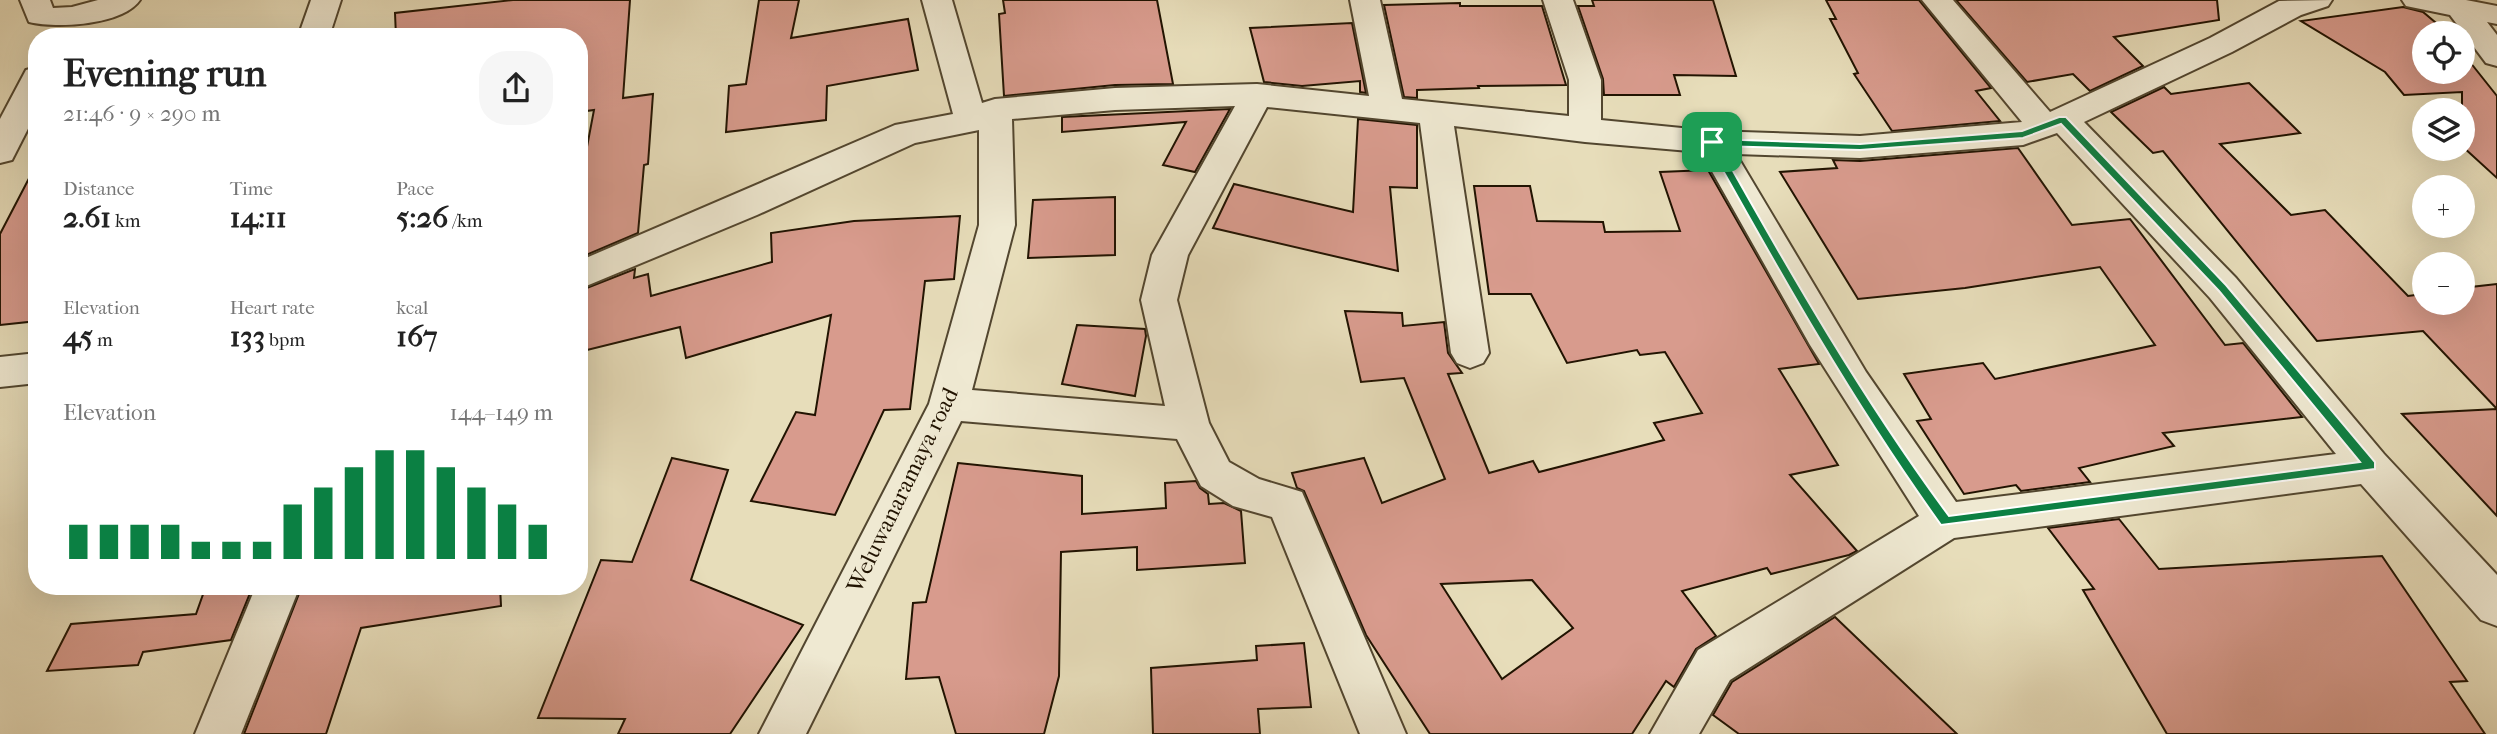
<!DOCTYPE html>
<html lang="en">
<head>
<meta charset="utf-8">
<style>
  body { margin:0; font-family:"IM FELL French Canon",serif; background:#f6f6f6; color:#222; height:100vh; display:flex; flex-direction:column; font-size:26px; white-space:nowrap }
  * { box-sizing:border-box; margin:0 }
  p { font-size:23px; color:#767676 }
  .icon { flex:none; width:38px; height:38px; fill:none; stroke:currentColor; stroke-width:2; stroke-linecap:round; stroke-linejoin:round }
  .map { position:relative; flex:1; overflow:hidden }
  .sheet { position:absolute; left:28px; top:28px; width:560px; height:567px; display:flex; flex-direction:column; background:#fff; border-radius:28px; box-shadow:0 7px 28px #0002 }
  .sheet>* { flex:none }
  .tools { position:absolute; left:2412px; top:21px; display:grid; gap:14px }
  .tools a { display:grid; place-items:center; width:63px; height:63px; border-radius:50%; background:#fff; box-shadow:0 7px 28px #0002; font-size:35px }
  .pin { position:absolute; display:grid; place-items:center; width:60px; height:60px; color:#fff; margin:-30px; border-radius:14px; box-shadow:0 4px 10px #0006 }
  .round { display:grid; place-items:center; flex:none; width:74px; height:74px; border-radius:28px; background:#f6f6f6 }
  .headline { display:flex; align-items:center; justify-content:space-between; height:119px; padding:0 35px }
  h1 { font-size:38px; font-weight:800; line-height:52px }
  .metrics { display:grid; grid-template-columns:repeat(3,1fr); gap:10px; height:119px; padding:7px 35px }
  .metrics div { display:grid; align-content:center }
  .metrics b { font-size:30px; font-weight:800 }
  .metrics small { font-size:19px; font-weight:400 }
  .metrics p { font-size:19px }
  .chart { height:196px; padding:14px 35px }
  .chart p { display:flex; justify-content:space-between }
  .chart svg { width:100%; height:126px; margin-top:7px; stroke:#0b8043; stroke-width:6 }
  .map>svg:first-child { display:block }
</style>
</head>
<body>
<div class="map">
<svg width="2497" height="734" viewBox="0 0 2497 734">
  <rect width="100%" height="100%" fill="#e7ddba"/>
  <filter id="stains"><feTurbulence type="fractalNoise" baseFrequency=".00286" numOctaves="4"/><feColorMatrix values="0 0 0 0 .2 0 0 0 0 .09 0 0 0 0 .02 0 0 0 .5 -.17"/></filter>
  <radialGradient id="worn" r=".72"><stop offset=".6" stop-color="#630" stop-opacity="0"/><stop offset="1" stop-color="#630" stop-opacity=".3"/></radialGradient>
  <g fill="#d89b8d" stroke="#211301" stroke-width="2" fill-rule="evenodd">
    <path d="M513,0H630L623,98L653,94L648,164L644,165L638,233L579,258V189L594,110L579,112V37H396L395,13Z"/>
    <path d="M759,0H799L791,38L908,19L918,70L827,86L826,120L726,132L729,86L746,84Z"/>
    <path d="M1003,0H1157L1173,84L1115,85L1004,96L999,14L1005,13Z"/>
    <path d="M1592,0H1713L1736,76L1674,75L1680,95H1604L1603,79L1578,6H1594Z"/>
    <path d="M1826,0H1919L1991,88L1976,91L2000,121L1892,131L1854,74L1858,73L1830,19H1836Z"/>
    <path d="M1956,0H2217L2219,20L2114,37L2143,66L2090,91L2073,74L2027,82Z"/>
    <path d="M1460,3V6H1542L1566,85L1478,86L1479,88L1417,90V98L1404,97L1384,5Z"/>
    <path d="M2403,7L2423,12L2448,33H2424V72H2462V52L2497,96V178L2462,146V92L2404,95L2385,72L2301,21Z"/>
    <path d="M1352,23L1366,93L1360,92V81L1302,86L1264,82L1250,28Z"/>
    <path d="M2249,83L2300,133L2220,144L2291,215L2325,210L2408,296L2424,294V303H2462V288L2497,284V409L2423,331L2317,341L2163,151L2153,153L2111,112L2164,87L2171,94Z"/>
    <path d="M1230,109L1195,172L1163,165L1186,122L1062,132V117Z"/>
    <path d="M1358,119L1417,125V188L1390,187L1398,271L1213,228L1234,184L1353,212Z"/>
    <path d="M2018,148L2072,225L2130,219L2225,345L2243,343L2302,417L2163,433L2174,446L2079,468L2090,482L2021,491L2016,485L1964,494L1917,421L1931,419L1904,374L1983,363L1995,379L2155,345L2100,267L1965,288L1858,299L1780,172L1837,168L1833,160L1860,161Z"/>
    <path d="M37,163V321L0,325V234Z"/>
    <path d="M1708,170L1819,364L1779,369L1838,465L1790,475L1857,551L1849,555L1771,574L1767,568L1682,591L1716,636L1696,649L1674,687L1666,681L1632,734H1430L1366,635L1304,491L1297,488L1292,473L1364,458L1382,503L1445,479L1404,378L1361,382L1345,311L1402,313L1403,326L1444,322L1448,353L1462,373L1448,374L1489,473L1533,461L1539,472L1664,440L1654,423L1702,413L1665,352L1640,355L1637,350L1567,363L1531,294H1489L1474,186H1530L1537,221L1603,222L1605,232L1680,231L1660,172ZM1532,580L1573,628L1502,679L1441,584Z"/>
    <path d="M1115,197V255L1028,258L1033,200Z"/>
    <path d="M960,216L954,279L925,281L910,409L884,410L835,515L751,501L796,412L815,415L831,315L686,358L680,327L579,352V291L635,269L634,278L648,274L651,296L772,262L771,233L854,221Z"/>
    <path d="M1077,325L1145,329L1146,336L1135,396L1062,384Z"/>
    <path d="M2497,409V516L2402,414Z"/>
    <path d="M672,458L728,470L691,580L803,625L730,734H618L625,719L538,718L601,560L632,562Z"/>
    <path d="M958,463L1082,476V514L1166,508L1165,483L1196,481L1200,488L1208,494L1209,504L1224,503L1241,511L1245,563L1137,570V547L1061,552L1059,676L1044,734H956L939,677L906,679L913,603L926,602Z"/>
    <path d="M2119,519L2159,569L2382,556L2467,681L2450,682L2485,734H2167L2083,590L2094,589L2048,528Z"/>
    <path d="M206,586H253L231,640L143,652L138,665L47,671L71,624L196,614Z"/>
    <path d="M302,586H500L501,606L361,628L326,734H244Z"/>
    <path d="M1835,617L1957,734H1739L1713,715L1732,682Z"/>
    <path d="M1304,643L1311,707L1258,709L1260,734H1153L1151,668L1257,660L1256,646Z"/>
  </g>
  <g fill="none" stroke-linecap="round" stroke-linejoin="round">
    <g stroke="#52462f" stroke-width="4">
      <g id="minor">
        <path d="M20,0H50L53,8L72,7L98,0H140C123,25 57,29 29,22Z"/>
        <path d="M311,0H341L329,37H298Z"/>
        <path d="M922,0H952L982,103L995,99L1115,88L1257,84L1369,96L1350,0H1380L1402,99L1569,116V80L1543,0H1573L1601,80V120L1712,131L1860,136L2022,122L1922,0H1953L2050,112L2210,38L2279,1L2332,0L2328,6L2301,15L2232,52L2084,122L2236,278L2384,454L2497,575V626L2481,620L2361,484L1954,538L1730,680L1699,734H1650L1698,650L1919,516L1810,345L1701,152L1585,142L1454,126L1489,353L1483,363L1470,368L1457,363L1451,353L1420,123L1267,107L1188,255L1177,300L1209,423L1229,462L1259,479L1302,492L1406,734H1360L1272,517L1233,506L1201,486L1177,439L961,421L806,734H759L929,404L979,225V130L915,143L757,215L579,289V261L895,125L953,114ZM1235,106L1152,255L1141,300L1165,406L972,390L1015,225L1012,119L1115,110ZM2057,133L2210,298L2336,454L1956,502L1866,372L1736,154L1860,158L2023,145Z"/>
        <path d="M2402,0H2466L2497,6V24L2487,22L2497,35V66L2486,63L2450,15L2406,6Z"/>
        <path d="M37,67V111L12,160L0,163V119L26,70Z"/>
        <path d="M37,353V383L0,387V357Z"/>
        <path d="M256,586H300L241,734H195Z"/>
      </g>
    </g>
    <use href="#minor" fill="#efe9d2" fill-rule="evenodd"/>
  </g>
  <path fill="#0b8043" stroke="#fff" stroke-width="2" fill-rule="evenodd" d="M2059,117H2066L2226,285L2375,462V469L1941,525C1853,403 1780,273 1707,142L1712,139L1860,144L2022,131ZM2061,124L2219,291L2360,462L1949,516C1862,398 1790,273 1719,146L1860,150L2023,138Z"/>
  <g text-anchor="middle" stroke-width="5" stroke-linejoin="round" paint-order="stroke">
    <g font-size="23" fill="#211301" stroke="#efe9d2">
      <text transform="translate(902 490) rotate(-64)" y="8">Weluwanaramaya road</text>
    </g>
  </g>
  <rect width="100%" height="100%" filter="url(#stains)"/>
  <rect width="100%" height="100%" fill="url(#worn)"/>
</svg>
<div class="tools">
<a><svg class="icon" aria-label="locate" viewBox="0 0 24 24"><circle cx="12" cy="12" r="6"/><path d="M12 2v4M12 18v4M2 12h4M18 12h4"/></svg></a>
<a><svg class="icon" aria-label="layers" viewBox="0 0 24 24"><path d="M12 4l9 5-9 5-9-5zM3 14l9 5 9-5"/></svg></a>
<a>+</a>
<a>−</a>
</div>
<div class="pin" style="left:1712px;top:142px;background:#1e9e55"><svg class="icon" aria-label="arrive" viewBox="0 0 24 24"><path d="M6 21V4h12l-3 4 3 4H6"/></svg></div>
<section class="sheet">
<div class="headline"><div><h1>Evening run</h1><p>21:46 · 9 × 290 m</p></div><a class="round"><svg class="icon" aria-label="share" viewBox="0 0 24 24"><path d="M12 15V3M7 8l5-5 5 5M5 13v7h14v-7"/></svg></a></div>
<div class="metrics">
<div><p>Distance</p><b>2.61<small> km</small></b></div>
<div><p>Time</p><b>14:11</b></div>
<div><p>Pace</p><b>5:26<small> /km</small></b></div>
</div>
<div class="metrics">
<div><p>Elevation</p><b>45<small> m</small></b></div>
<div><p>Heart rate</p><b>133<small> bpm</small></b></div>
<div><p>kcal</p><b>167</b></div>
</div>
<div class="chart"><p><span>Elevation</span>144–149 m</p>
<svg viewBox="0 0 160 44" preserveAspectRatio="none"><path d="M5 44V32M15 44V32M25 44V32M35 44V32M45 44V38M55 44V38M65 44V38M75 44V25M85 44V19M95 44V12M105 44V6M115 44V6M125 44V12M135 44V19M145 44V25M155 44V32"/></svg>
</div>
</section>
</div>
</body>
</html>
